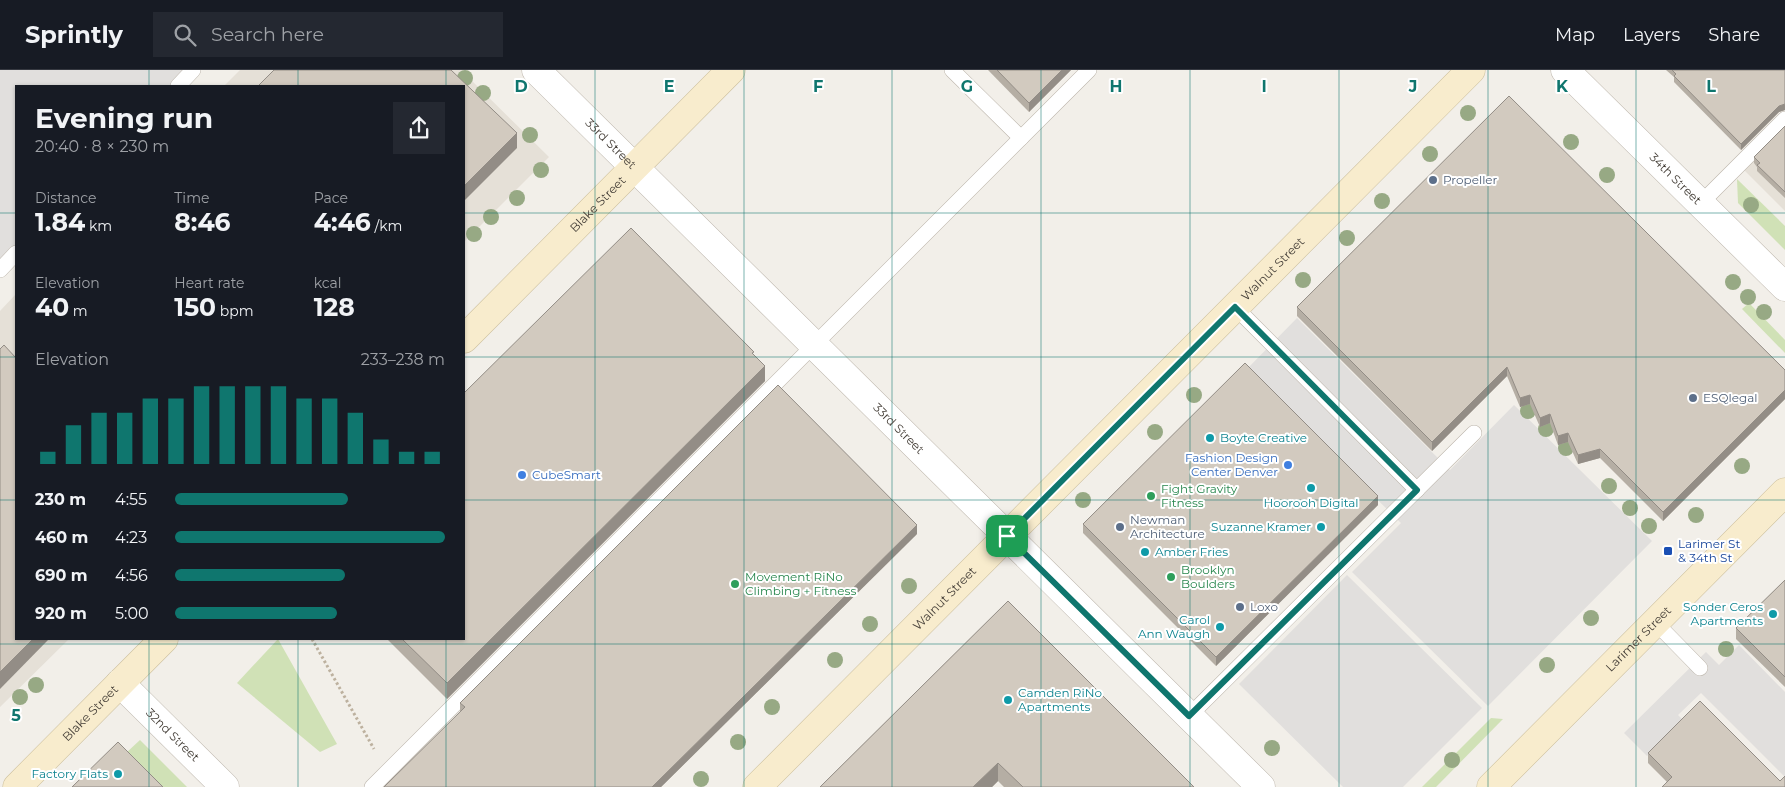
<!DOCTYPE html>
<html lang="en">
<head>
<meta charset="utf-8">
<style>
  body { margin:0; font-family:Montserrat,sans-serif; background:#242831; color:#f1f3f6; height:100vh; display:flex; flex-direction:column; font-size:19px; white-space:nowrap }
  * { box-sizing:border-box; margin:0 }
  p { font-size:16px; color:#9ea1a6 }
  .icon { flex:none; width:28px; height:28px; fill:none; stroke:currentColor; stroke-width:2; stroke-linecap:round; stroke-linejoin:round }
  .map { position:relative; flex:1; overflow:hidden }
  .side { position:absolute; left:15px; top:15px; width:450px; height:555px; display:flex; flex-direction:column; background:#171b24; border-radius:0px; box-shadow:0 1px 4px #0004 }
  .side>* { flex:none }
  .pin { position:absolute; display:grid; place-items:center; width:42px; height:42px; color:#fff; margin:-21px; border-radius:10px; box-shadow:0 2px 8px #0006 }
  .round { display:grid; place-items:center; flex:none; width:52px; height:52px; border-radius:0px; background:#242831 }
  .summary { display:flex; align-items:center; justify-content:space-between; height:85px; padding:0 20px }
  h1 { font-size:28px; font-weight:700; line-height:38px }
  .metrics { display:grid; grid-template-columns:repeat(3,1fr); gap:8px; height:85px; padding:5px 20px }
  .metrics div { display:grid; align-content:center }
  .metrics b { font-size:25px; font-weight:700 }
  .metrics small { font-size:14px; font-weight:400 }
  .metrics p { font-size:14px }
  .chart { height:140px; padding:10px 20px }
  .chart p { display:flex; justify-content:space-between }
  .chart svg { width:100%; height:90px; margin-top:5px; stroke:#0f766e; stroke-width:6 }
  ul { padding:0 20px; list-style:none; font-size:16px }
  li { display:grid; grid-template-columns:80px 60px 1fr; align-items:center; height:38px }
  li i { height:12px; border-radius:6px; background:#0f766e }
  header { display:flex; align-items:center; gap:30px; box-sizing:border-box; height:70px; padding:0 25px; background:#171b24; border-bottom:1px solid #363941 }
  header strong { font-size:24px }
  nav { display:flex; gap:28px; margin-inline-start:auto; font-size:18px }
  .search { width:350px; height:45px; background:#242831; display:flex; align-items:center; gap:12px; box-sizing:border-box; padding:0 18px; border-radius:0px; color:#9ea1a6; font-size:19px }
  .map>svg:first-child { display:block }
</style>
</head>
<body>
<header>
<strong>Sprintly</strong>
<div class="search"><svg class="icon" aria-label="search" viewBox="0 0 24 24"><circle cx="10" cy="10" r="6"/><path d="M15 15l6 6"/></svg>Search here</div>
<nav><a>Map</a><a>Layers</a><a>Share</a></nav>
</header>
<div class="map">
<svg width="1785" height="717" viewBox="0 0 1785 717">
  <rect width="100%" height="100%" fill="#f2efe9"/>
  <g fill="#e5e0d7">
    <path d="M240,0H461L549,87L464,172V16H224Z"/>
    <path d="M1785,59V141L1744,100Z"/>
    <path d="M16,224V569H69L0,637V241Z"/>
  </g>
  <g fill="#d0e1b6">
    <path d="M1737,109L1785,156V180L1738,133Z"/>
    <path d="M1749,233L1785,270V283L1742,239Z"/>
    <path d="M278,569L337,674L320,682L237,613Z"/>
    <path d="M1491,648L1503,649L1436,717H1422Z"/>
    <path d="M140,670L187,717H160L126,683Z"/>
  </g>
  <g fill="#e1dfdd">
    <path d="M0,0H191L174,16H16V175L0,191Z"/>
    <path d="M1297,248L1450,400L1514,335L1652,471L1488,636L1352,502L1401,453L1246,300Z"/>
    <path d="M1347,505L1482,638L1403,717H1343L1239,614Z"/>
    <path d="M1739,575L1785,622V707L1701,623L1678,645L1684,651L1647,686L1624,663L1706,582L1719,595Z"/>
  </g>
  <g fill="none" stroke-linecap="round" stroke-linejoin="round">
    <g stroke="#bdb6ac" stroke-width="16">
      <g id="lane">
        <path d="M952,0L1021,68"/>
        <path d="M178,16L193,0"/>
        <path d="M1701,133L1785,49"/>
        <path d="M0,200L16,183"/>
        <path d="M1235,237L1417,420"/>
        <path d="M1655,552L1700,598"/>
        <path d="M1189,646L1474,363"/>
        <path d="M372,717L1089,0"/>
      </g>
    </g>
    <g stroke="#bdb6ac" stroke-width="29">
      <g id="street">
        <path id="s1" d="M536,0L1261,717"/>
        <path id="s2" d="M1565,0L1785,217"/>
        <path id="s3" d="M120,613L225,717"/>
      </g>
    </g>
    <g stroke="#ccbf9d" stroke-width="29">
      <g id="secondary">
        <path id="s4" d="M464,269L731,0"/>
        <path id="s5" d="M17,717L164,569"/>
        <path id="s6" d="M757,717L1471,0"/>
        <path id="s7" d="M1491,717L1785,422"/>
      </g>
    </g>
    <path stroke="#bdb19f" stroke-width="3" stroke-dasharray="2.5 2.5" stroke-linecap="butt" d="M312,569L374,679"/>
    <use href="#lane" stroke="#fff" stroke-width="15"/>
    <use href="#street" stroke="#fff" stroke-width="28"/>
    <use href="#secondary" stroke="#f8eccd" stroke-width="28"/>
  </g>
  <g fill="#97a984">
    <circle cx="465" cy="8" r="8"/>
    <circle cx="483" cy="23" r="8"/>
    <circle cx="1468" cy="43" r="8"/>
    <circle cx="530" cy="65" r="8"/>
    <circle cx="1571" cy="72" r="8"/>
    <circle cx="1430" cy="84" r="8"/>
    <circle cx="541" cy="100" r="8"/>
    <circle cx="1607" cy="105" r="8"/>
    <circle cx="517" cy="128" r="8"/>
    <circle cx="1382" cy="131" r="8"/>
    <circle cx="1751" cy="135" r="8"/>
    <circle cx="491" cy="147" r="8"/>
    <circle cx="474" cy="164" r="8"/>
    <circle cx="1347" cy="168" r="8"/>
    <circle cx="1303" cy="210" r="8"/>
    <circle cx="1733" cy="212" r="8"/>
    <circle cx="1748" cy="227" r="8"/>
    <circle cx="1764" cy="242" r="8"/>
    <circle cx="1194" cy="325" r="8"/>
    <circle cx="1528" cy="341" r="8"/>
    <circle cx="1546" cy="359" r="8"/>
    <circle cx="1155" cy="362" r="8"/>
    <circle cx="1566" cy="378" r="8"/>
    <circle cx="1742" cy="396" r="8"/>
    <circle cx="1609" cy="416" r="8"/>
    <circle cx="1083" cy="430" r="8"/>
    <circle cx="1630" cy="438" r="8"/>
    <circle cx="1696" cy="445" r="8"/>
    <circle cx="1649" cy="456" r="8"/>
    <circle cx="909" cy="516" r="8"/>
    <circle cx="1591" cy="548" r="8"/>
    <circle cx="870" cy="554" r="8"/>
    <circle cx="1726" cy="579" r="8"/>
    <circle cx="835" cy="590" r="8"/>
    <circle cx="1547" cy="595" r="8"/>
    <circle cx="36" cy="615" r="8"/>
    <circle cx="20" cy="627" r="8"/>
    <circle cx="772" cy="637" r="8"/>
    <circle cx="738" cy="672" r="8"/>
    <circle cx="1272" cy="678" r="8"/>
    <circle cx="1452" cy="690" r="8"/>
    <circle cx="701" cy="709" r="8"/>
  </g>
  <g fill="#b5aea4">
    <path d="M988,0H1071L1029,42Z"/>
    <path d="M1666,0H1785V40L1779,42L1741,80L1674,12V7Z"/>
    <path d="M1785,56V128L1757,101V97L1754,93V87Z"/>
    <path d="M1297,237L1785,300V329L1663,451L1600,388L1578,394L1568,372L1558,375L1550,353L1540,357L1530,334L1520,337L1507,306L1432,381L1297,246Z"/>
    <path d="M754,285L765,311L447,629L387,569H464Z"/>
    <path d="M1378,435L1216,596L1083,463V454Z"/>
    <path d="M917,464L661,717H384L460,642V633Z"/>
    <path d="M1785,510V617L1736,569V558Z"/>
    <path d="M1008,531L1194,717H1004L998,711L992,717H820Z"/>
    <path d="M1648,683L1785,717L1667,712L1648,693Z"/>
  </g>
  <g fill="#938d86">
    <path d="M1062,0H1071L1029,42V33Z"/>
    <path d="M1785,34V40L1779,42L1741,80V74L1779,36Z"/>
    <path d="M517,63V78L464,131V116Z"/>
    <path d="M765,296V311L447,629V613Z"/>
    <path d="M1507,297V306L1432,381V372Z"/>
    <path d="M1785,320V329L1663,451V442Z"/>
    <path d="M1530,325V334L1520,337V328Z"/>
    <path d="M1550,344V353L1540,357V348Z"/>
    <path d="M1568,363V372L1558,375V366Z"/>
    <path d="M1600,379V388L1578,394V385Z"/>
    <path d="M1378,426V435L1216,596V587Z"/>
    <path d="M917,455V464L661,717H652Z"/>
    <path d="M33,569H49L0,619V602Z"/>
    <path d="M998,693V711L992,717H973Z"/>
  </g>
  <g fill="#d2cabf" stroke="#938d86">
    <path d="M274,0H451L517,63L464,116V16H258Z"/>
    <path d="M997,0H1062L1029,33Z"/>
    <path d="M1672,0H1785V34L1779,36L1741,74L1674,6L1676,4Z"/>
    <path d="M1509,26L1785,300V320L1663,442L1600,379L1578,385L1568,363L1558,366L1550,344L1540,348L1530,325L1520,328L1507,297L1432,372L1297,237Z"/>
    <path d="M1785,56V122L1757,95L1760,93L1754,87Z"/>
    <path d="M631,158L754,282L752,283L765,296L447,613L402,569H464V323Z"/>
    <path d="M4,275L16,288V569H33L0,602V279Z"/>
    <path d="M1245,293L1378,426L1216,587L1083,454Z"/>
    <path d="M778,315L917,455L652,717H384L465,637L460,633Z"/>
    <path d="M1785,510V607L1736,558Z"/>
    <path d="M1008,531L1194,717H1023L998,693L973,717H820Z"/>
    <path d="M1700,631L1780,711L1785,706V717H1662L1672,707L1648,683Z"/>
    <path d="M118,672L163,717H72Z"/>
  </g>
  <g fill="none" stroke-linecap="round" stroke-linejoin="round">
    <g stroke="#fff" stroke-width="10">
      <path id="route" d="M1235,237L1417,420L1189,646L1007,466Z"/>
    </g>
    <use href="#route" stroke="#0f766e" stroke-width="6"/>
  </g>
  <path fill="none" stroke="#0f766e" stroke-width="1" stroke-opacity="0.55" d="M149,0V16M298,0V16M446,0V16M595,0V717M744,0V717M892,0V717M1041,0V717M1190,0V717M1339,0V717M1488,0V717M1636,0V717M0,143H16M464,143H1785M0,287H16M464,287H1785M0,430H16M464,430H1785M149,569V717M298,569V717M446,569V717M0,574H1785"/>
  <g fill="#5c6f8a" stroke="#fff" stroke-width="2">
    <circle cx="1433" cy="110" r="5"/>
    <circle cx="1693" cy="328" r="5"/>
    <circle cx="1120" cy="457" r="5"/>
    <circle cx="1240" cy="537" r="5"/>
  </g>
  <g fill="#0f9aa8" stroke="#fff" stroke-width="2">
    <circle cx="1210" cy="368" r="5"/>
    <circle cx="1311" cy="418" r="5"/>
    <circle cx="1321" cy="457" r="5"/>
    <circle cx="1145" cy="482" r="5"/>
    <circle cx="1773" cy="544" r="5"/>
    <circle cx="1220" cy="557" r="5"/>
    <circle cx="1008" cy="630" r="5"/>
    <circle cx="118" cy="704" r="5"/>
  </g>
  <g fill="#3f7fe0" stroke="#fff" stroke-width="2">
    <circle cx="1288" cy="395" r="5"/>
    <circle cx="522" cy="405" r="5"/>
  </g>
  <g fill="#2e9e5b" stroke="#fff" stroke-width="2">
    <circle cx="1151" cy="426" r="5"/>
    <circle cx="1171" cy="507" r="5"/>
    <circle cx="735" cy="514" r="5"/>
  </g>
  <rect fill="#1a4fb4" stroke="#fff" stroke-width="2" x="1663" y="476" width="10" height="10" rx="2.5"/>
  <g text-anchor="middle" stroke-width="4" stroke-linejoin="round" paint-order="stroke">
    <g font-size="12" fill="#453f38" stroke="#fff">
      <text dy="4" stroke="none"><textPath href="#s1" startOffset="105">33rd Street</textPath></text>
      <text dy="4" stroke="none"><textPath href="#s2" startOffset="155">34th Street</textPath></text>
      <text dy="4" stroke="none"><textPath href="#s4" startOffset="190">Blake Street</textPath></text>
      <text dy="4" stroke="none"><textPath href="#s6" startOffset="731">Walnut Street</textPath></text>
      <text dy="4" stroke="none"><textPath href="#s1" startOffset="510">33rd Street</textPath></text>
      <text dy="4" stroke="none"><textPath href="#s6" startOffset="266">Walnut Street</textPath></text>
      <text dy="4" stroke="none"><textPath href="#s7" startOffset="209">Larimer Street</textPath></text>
      <text dy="4" stroke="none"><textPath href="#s5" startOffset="104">Blake Street</textPath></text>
      <text dy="4" stroke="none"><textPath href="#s3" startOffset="74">32nd Street</textPath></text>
    </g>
    <g font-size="12" fill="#4e5e75" stroke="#fff" text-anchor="start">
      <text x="1443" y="114">Propeller</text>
      <text x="1703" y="332">ESQlegal</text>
      <text x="1130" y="454">Newman<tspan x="1130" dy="14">Architecture</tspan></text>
      <text x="1250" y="541">Loxo</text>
    </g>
    <g font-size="12" fill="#0d838f" stroke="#fff" text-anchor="end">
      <text x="1220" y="372" text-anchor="start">Boyte Creative</text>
      <text x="1311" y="437" text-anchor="middle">Hoorooh Digital</text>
      <text x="1311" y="461">Suzanne Kramer</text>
      <text x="1155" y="486" text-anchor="start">Amber Fries</text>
      <text x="1763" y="541">Sonder Ceros<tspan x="1763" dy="14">Apartments</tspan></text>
      <text x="1210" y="554">Carol<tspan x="1210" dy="14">Ann Waugh</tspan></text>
      <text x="1018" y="627" text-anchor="start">Camden RiNo<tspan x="1018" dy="14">Apartments</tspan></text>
      <text x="108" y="708">Factory Flats</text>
    </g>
    <g font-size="12" fill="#366cbe" stroke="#fff" text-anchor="end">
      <text x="1278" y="392">Fashion Design<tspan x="1278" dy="14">Center Denver</tspan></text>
      <text x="532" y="409" text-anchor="start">CubeSmart</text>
    </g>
    <g font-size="12" fill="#27864d" stroke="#fff" text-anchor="start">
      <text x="1161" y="423">Fight Gravity<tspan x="1161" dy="14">Fitness</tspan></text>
      <text x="1181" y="504">Brooklyn<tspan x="1181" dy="14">Boulders</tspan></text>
      <text x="745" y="511">Movement RiNo<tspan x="745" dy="14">Climbing + Fitness</tspan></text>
    </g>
    <g font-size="12" fill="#164399" stroke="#fff" text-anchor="start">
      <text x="1678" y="478">Larimer St<tspan x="1678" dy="14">&amp; 34th St</tspan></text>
    </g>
  </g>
  <g font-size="16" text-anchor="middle" font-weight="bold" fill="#0f766e" stroke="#fff" stroke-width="4" stroke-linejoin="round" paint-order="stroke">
    <text x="521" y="22">D</text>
    <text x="669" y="22">E</text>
    <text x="818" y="22">F</text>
    <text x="967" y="22">G</text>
    <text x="1116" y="22">H</text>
    <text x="1264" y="22">I</text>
    <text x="1413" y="22">J</text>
    <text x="1562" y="22">K</text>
    <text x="1711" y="22">L</text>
    <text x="16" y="651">5</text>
  </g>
</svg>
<div class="pin" style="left:1007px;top:466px;background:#1e9e55"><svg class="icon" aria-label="arrive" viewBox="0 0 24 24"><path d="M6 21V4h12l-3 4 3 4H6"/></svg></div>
<section class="side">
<div class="summary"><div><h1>Evening run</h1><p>20:40 · 8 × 230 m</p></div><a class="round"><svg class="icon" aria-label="share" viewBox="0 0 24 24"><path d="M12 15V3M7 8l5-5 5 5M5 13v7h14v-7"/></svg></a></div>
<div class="metrics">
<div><p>Distance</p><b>1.84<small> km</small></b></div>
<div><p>Time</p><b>8:46</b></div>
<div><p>Pace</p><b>4:46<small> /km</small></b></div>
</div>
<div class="metrics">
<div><p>Elevation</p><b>40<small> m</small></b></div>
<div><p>Heart rate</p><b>150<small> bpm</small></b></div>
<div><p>kcal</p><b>128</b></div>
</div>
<div class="chart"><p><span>Elevation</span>233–238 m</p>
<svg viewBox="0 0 160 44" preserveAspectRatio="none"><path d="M5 44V38M15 44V25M25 44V19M35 44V19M45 44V12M55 44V12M65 44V6M75 44V6M85 44V6M95 44V6M105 44V12M115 44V12M125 44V19M135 44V32M145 44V38M155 44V38"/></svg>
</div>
<ul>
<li><b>230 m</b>4:55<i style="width:64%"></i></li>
<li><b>460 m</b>4:23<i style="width:100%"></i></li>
<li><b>690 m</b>4:56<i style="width:63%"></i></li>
<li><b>920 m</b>5:00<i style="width:60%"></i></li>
</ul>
</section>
</div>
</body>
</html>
